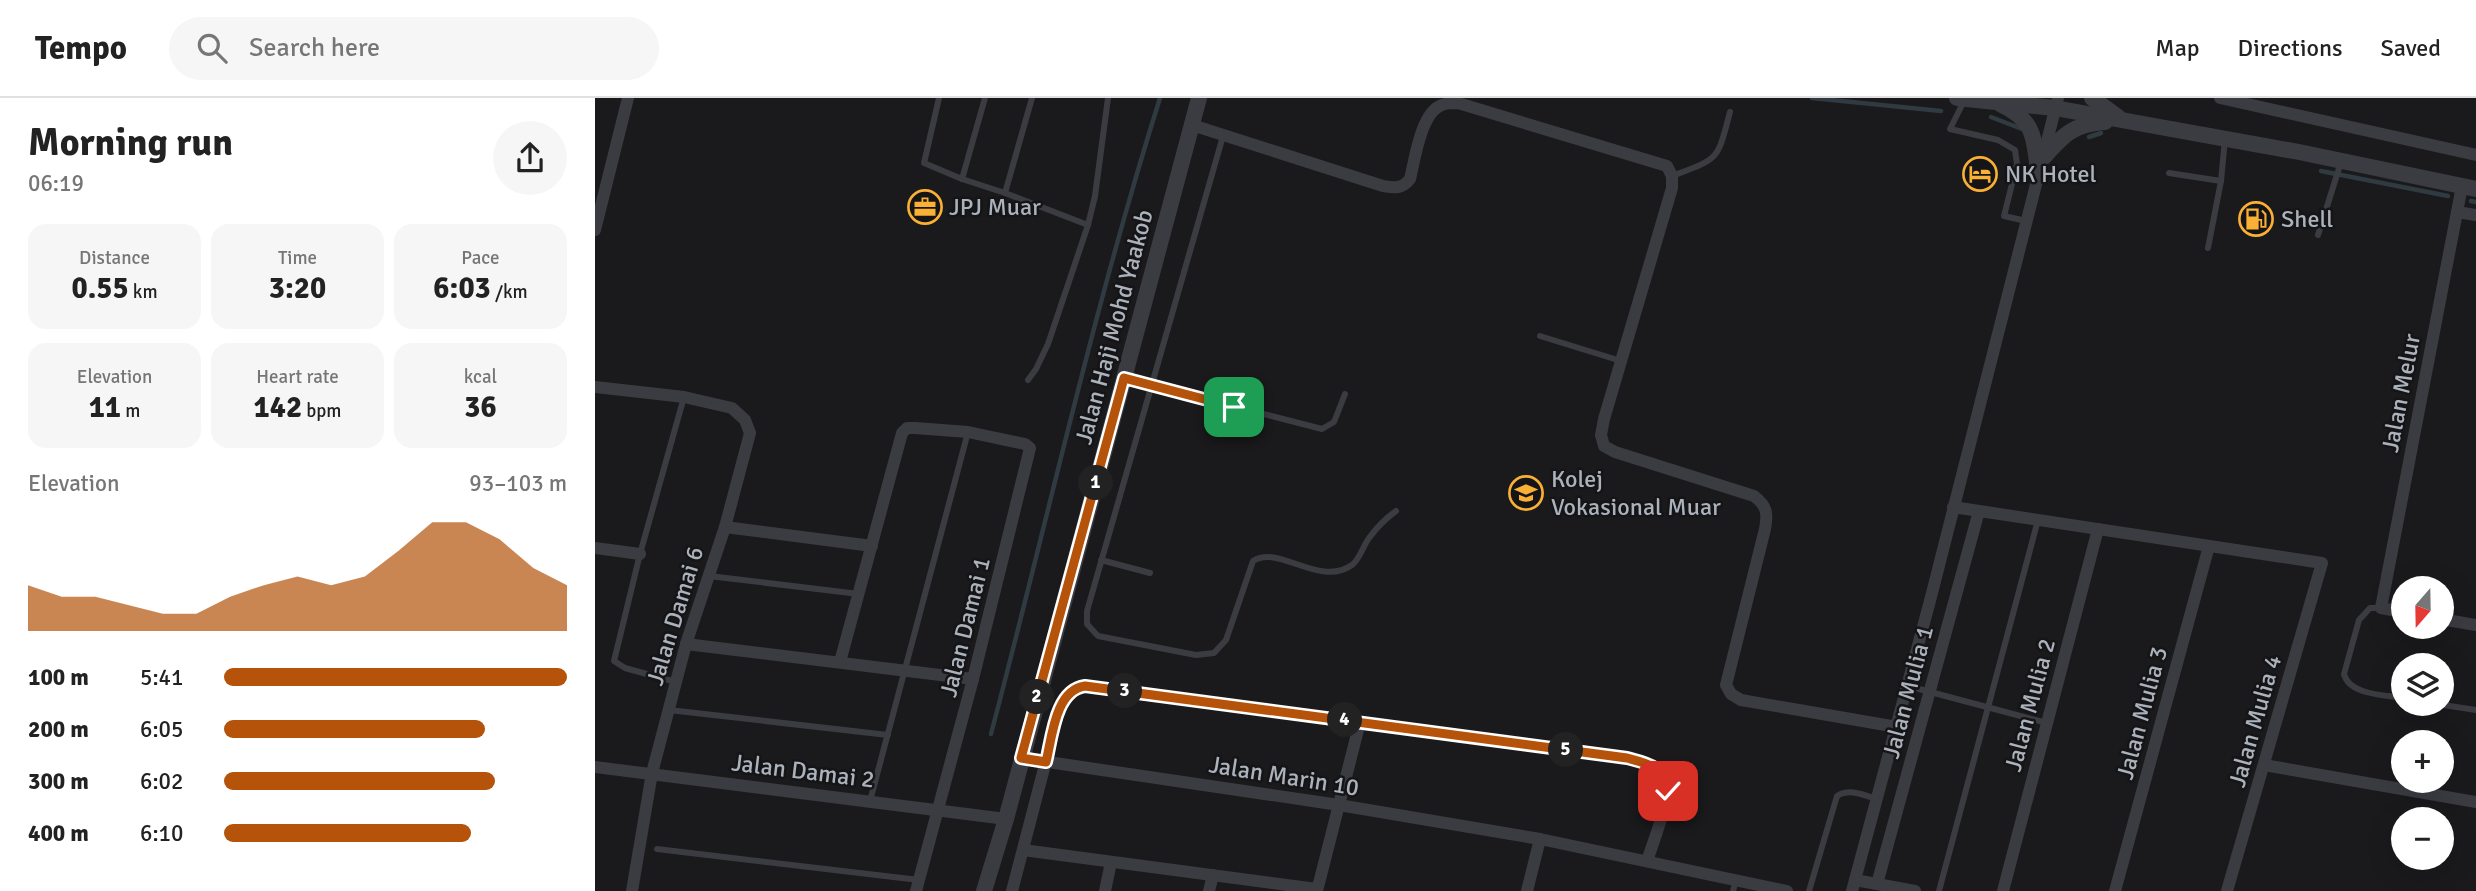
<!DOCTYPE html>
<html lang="en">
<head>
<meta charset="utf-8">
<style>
  body { margin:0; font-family:Signika,sans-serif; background:#f6f6f6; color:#222; height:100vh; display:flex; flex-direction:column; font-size:26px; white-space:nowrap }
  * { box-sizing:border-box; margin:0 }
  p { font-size:23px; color:#767676 }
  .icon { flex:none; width:38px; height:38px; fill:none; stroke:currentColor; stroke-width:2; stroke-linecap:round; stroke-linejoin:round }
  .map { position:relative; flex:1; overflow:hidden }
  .side { display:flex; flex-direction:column; background:#fff; width:595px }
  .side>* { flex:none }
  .needle { width:46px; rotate:200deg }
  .buttons { position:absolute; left:1796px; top:478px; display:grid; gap:14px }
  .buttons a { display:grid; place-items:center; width:63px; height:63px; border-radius:50%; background:#fff; box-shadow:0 7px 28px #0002; font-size:35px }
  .pin { position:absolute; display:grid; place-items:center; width:60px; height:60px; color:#fff; margin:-30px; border-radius:14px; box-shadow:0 4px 10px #0006 }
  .km { position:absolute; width:35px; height:35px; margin:-18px; border-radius:50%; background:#222; color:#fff; font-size:19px; line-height:35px; text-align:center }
  .round { display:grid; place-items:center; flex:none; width:74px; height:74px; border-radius:37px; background:#f6f6f6 }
  .overview { display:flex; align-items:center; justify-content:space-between; height:119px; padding:0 28px }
  h1 { font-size:38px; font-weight:700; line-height:52px }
  .stats { display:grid; grid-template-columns:repeat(3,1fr); gap:10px; height:119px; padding:7px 28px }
  .stats div { display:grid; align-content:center; border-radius:18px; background:#f6f6f6; text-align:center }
  .stats b { font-size:30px; font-weight:700 }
  .stats small { font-size:19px; font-weight:400 }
  .stats p { font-size:19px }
  .chart { height:196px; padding:14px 28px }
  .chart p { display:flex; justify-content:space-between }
  .chart svg { width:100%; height:126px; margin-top:7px; fill:#b45309; opacity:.7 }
  ul { padding:0 28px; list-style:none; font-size:23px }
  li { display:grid; grid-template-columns:112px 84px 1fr; align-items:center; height:52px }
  li i { height:18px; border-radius:9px; background:#b45309 }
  header { display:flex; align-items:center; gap:42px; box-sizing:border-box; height:98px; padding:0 35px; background:#fff; border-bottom:2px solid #e0e0e0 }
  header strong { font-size:33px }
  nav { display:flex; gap:38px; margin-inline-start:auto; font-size:24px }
  .search { width:490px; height:63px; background:#f6f6f6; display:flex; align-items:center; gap:18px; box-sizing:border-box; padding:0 24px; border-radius:38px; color:#767676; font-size:26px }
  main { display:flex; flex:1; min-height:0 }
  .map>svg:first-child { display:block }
</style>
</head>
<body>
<header>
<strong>Tempo</strong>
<div class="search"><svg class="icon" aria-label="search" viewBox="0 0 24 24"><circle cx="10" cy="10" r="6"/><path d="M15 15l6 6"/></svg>Search here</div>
<nav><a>Map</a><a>Directions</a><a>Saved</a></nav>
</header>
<main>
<section class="side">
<div class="overview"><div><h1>Morning run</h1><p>06:19</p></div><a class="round"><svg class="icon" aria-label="share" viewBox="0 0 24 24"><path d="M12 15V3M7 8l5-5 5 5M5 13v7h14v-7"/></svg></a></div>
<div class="stats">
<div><p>Distance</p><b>0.55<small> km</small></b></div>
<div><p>Time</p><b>3:20</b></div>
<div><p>Pace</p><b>6:03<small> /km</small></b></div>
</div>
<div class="stats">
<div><p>Elevation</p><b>11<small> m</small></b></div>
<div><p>Heart rate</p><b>142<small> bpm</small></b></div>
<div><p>kcal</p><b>36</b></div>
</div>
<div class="chart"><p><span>Elevation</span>93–103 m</p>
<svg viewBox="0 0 160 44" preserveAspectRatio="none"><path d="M0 44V28L10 32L20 32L30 35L40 38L50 38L60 32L70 28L80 25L90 28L100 25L110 16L120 6L130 6L140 12L150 22L160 28V44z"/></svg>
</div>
<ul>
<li><b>100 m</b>5:41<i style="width:100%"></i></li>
<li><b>200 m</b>6:05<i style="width:76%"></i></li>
<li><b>300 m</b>6:02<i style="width:79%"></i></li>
<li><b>400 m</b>6:10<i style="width:72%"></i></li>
</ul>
</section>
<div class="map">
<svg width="1881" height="793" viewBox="0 0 1881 793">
  <rect width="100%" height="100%" fill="#1a1a1c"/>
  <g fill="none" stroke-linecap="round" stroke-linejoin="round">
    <g stroke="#2f3a41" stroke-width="4.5">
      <path d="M1217,0L1346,13"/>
      <path d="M1396,19L1427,31"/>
      <path d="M1494,39L1506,35"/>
      <path d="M1726,73L1853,98"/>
      <path d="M1876,103L1881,104"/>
      <path d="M396,636C452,424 499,209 565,0"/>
    </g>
    <g stroke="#3b3c42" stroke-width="6">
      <path d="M344,0L329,65L367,81L410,95"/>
      <path d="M437,0L410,95L493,127"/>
      <path d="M1369,3L1355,31L1403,42L1420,52L1422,66L1409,118L1431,123"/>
      <path d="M628,38L492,513V526L503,538L601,557L619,555L631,542L658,463C684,446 724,490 757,467C765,461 768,448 774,440C782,429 790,421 801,413"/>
      <path d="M1574,75L1626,83"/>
      <path d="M1077,78C1125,60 1122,63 1135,14"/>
      <path d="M367,81L390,0"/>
      <path d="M1723,137L1746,64"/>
      <path d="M1613,150L1626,83L1630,41"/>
      <path d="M945,238L1026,263"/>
      <path d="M529,280L727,331L739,324L750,296"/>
      <path d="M433,282L441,271L453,246L493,127L500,98L513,0"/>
      <path d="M506,462L555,475"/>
      <path d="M114,478L264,496"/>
      <path d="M1786,510H1775L1764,522L1749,576C1754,597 1790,597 1808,600"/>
      <path d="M81,584L30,570L19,563L45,456L89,299"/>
      <path d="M1313,588L1452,625"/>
      <path d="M1842,606L1881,612"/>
      <path d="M74,612L293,637"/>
      <path d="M275,703L373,334"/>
      <path d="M62,751L324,782"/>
      <path d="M1138,793L1141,782"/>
      <path d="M1214,793L1242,698C1255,690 1268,697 1282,701"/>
      <path d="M1344,793L1443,422"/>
    </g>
    <g stroke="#3b3c42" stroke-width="12">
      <path d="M1625,0L1881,57"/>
      <path d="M597,27L788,88C800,90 807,91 815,81C820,61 826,14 847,7C851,5 858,5 863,5L1072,68L1077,78V90L1009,321L1006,337L1009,348L1020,354L1159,398C1172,408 1173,415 1170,431L1131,587L1136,596L1146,602L1302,629"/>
      <path d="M1862,114L1881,117"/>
      <path d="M0,132L33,0"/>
      <path d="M0,289L89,299L137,310L150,322L155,335L130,429L91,546L57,675L37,793"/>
      <path d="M1358,409L1727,465L1632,793"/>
      <path d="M130,429L277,448"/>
      <path d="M0,450L45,456"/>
      <path d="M1808,514L1786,510L1867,88"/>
      <path d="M1846,521L1881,527"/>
      <path d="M91,546L378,581"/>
      <path d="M245,564L307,335L312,330H320L373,334L430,346L435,350L378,581L321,793"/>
      <path d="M426,660L744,707L945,741L1192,793"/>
      <path d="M1669,667L1881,704"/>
      <path d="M0,669L411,721"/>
      <path d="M428,752L722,791"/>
      <path d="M1260,782L1320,793"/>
      <path d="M1282,786L1384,413"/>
      <path d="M417,793L464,613C470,599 474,590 490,588L1032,660C1044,663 1063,667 1070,679C1078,696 1058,744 1052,763"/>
      <path d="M510,793L516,764"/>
      <path d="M614,793L618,777"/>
      <path d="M722,793L765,624"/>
      <path d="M932,793L945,741"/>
      <path d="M1257,793L1336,499L1463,0"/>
      <path d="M1408,793L1503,431"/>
      <path d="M1520,793L1614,448"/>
    </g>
    <g stroke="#3b3c42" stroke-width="16">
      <path d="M1362,0L1460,10L1704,54L1881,91"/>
      <path d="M1497,0L1523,19"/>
      <path d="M1405,6C1443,24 1438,41 1444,78"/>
      <path d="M1449,59C1469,36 1479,26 1510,24"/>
      <path d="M389,793L411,721L604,0"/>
    </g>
  </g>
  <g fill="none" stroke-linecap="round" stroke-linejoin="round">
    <g stroke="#fff" stroke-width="14">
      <path id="route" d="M639,309L529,280L426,660L451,664C457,640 460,592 490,588L1032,660C1055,666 1067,668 1073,693"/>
    </g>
    <use href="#route" stroke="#b45309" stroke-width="9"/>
  </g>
  <defs>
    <g id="hotel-ring" transform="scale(1.75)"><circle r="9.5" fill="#151517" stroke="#f9b035" stroke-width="1.5"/><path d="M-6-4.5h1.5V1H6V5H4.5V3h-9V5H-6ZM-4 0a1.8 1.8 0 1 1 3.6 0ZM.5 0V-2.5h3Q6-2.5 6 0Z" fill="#f9b035"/></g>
    <g id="office-ring" transform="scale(1.75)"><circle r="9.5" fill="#151517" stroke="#f9b035" stroke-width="1.5"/><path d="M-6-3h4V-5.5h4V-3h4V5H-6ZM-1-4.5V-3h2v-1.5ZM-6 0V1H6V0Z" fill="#f9b035"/></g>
    <g id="fuel-ring" transform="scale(1.75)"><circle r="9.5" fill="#151517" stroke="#f9b035" stroke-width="1.5"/><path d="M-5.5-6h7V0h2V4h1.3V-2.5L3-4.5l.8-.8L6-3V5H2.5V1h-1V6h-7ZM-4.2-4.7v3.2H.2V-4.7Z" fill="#f9b035"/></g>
    <g id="university-ring" transform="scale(1.75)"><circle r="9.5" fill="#151517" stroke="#f9b035" stroke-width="1.5"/><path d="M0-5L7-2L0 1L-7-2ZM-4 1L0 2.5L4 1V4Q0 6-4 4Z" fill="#f9b035"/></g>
  </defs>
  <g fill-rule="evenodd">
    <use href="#hotel-ring" x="1385" y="76"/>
    <use href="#office-ring" x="330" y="109"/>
    <use href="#fuel-ring" x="1661" y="121"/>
    <use href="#university-ring" x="931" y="395"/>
  </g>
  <g text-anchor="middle" stroke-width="5" stroke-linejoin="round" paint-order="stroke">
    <g font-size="24" fill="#acb2bc" stroke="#151517" text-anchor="start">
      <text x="1410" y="84">NK Hotel</text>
      <text x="354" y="117">JPJ Muar</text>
      <text x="1686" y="129">Shell</text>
      <text x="956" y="389">Kolej<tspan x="956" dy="28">Vokasional Muar</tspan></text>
    </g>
    <g font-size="24" fill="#acb2bc" stroke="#151517">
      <text transform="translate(519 229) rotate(-75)" y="8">Jalan Haji Mohd Yaakob</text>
      <text transform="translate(1806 295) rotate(-79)" y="8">Jalan Melur</text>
      <text transform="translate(80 518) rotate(-73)" y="8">Jalan Damai 6</text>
      <text transform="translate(370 529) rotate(-76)" y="8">Jalan Damai 1</text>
      <text transform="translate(1313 594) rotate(-75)" y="8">Jalan Mulia 1</text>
      <text transform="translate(1435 607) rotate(-75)" y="8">Jalan Mulia 2</text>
      <text transform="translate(1547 615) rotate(-75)" y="8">Jalan Mulia 3</text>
      <text transform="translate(1660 623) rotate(-74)" y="8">Jalan Mulia 4</text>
      <text transform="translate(208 673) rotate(7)" y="8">Jalan Damai 2</text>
      <text transform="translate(689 678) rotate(9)" y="8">Jalan Marin 10</text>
    </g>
  </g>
</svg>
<div class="buttons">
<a><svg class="needle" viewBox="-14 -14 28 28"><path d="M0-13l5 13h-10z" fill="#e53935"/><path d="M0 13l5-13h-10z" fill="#767676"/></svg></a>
<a><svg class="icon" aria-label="layers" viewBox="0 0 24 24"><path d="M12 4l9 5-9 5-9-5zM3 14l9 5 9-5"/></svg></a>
<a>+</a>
<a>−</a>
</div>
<div class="pin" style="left:639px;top:309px;background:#1e9e55"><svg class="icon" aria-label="arrive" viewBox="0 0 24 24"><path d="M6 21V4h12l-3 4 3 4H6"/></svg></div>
<div class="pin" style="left:1073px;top:693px;background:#d93025"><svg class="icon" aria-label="check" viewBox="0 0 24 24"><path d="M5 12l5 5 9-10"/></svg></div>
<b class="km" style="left:501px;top:385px">1</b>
<b class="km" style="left:442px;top:599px">2</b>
<b class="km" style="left:530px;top:593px">3</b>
<b class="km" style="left:750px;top:622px">4</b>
<b class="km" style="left:971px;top:652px">5</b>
</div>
</main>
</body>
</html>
